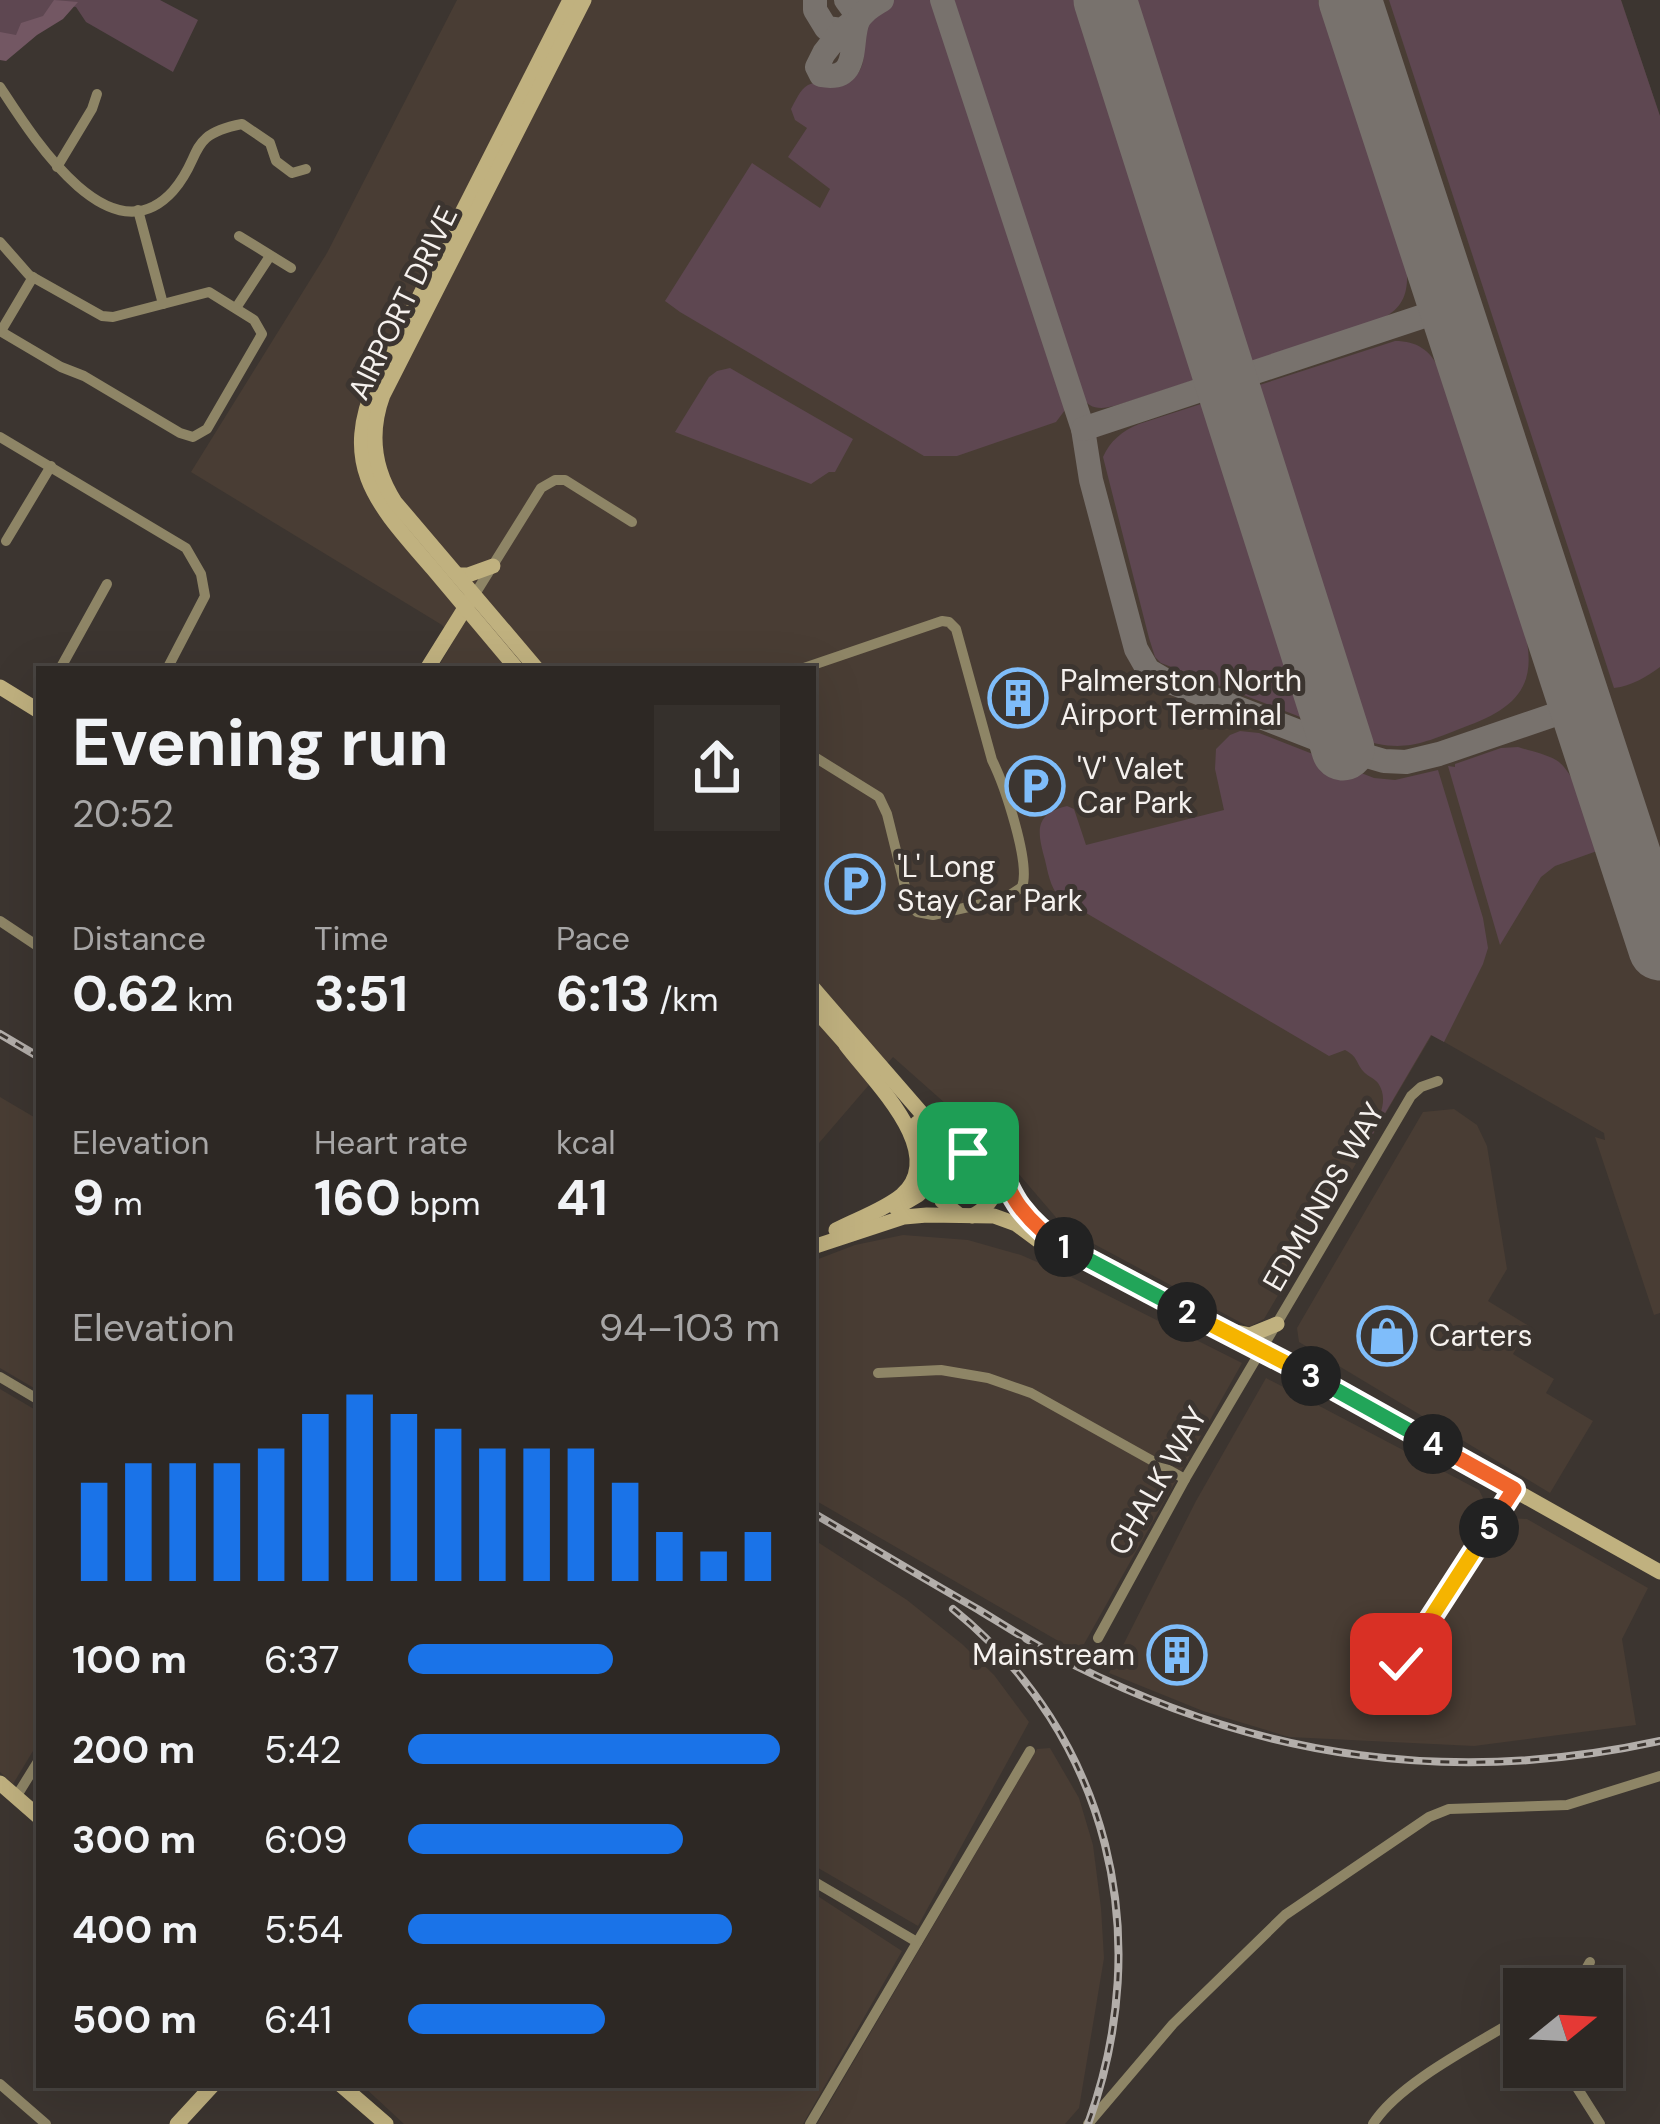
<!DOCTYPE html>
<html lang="en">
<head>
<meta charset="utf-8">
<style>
  body { margin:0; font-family:"DM Sans",sans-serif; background:#35302c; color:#f1f3f6; height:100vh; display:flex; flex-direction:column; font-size:45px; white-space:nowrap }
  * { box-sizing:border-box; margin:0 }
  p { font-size:39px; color:#a7a6a6 }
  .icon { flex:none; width:66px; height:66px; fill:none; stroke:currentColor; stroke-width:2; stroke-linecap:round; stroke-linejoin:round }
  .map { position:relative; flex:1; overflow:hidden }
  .drawer { position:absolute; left:36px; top:666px; width:780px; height:1422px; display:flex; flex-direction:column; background:#2d2824; border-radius:0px; box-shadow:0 12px 48px #0002,0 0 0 3px #484441 }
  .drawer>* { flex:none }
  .needle { width:78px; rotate:72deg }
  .buttons { position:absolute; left:1503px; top:1968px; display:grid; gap:24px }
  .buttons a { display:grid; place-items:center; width:120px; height:120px; border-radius:0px; background:#2d2824; box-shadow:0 12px 48px #0002,0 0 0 3px #484441; font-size:60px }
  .pin { position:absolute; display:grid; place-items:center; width:102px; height:102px; color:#fff; margin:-51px; border-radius:24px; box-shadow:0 6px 18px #0006 }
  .km { position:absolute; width:60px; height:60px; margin:-30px; border-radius:50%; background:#222; color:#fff; font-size:33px; line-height:60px; text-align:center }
  .round { display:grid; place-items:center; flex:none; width:126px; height:126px; border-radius:0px; background:#35302c }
  .headline { display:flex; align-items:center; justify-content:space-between; height:204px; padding:0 36px }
  h1 { font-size:66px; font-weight:700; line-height:90px }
  .figures { display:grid; grid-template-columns:repeat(3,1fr); gap:18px; height:204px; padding:12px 36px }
  .figures div { display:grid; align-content:center }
  .figures b { font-size:51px; font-weight:700 }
  .figures small { font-size:33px; font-weight:400 }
  .figures p { font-size:33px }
  .chart { height:336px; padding:24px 36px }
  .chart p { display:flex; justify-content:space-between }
  .chart svg { width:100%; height:216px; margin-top:12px; stroke:#1a73e8; stroke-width:6 }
  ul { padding:0 36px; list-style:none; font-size:39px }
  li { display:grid; grid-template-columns:192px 144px 1fr; align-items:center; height:90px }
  li i { height:30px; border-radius:15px; background:#1a73e8 }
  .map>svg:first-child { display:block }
</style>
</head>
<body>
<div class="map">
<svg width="1660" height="2124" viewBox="0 0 1660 2124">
  <rect width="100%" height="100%" fill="#3c3530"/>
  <g fill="#493d34">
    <path d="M457,0H1621L1660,116V1313L1654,1315L1595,1137L1605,1140L1604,1133L1432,1035L1264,1319L1249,1327L1066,1229L999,1151L893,1057L813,1150V669H437L454,640L442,625L191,472L327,253Z"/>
    <path d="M0,1097L39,1120V1391L0,1368Z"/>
    <path d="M1454,1109L1477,1125L1487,1146L1507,1269L1488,1301L1529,1326L1513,1354L1554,1379L1546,1393L1593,1421L1550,1493L1299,1342L1297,1328L1423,1112Z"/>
    <path d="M903,1235L968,1240L1021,1255L1071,1277L1242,1363L1079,1653L813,1499V1261L855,1245Z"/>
    <path d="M1266,1378L1479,1490L1486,1504L1509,1518L1527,1519L1648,1588L1622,1639L1636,1725L1474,1746L1289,1737L1203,1711L1109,1673L1196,1501Z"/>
    <path d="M0,1389L39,1412V1741L13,1784L0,1772Z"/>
    <path d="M813,1539L907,1600L962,1644L994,1675L1029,1722L918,1926L813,1865Z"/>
    <path d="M1050,1748L1079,1798L1093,1845L1101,1908L1104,1958L1079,2108L1065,2124H817L1037,1749Z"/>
    <path d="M813,1893L902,1951L803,2124H404L362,2085H813Z"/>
  </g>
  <g fill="#5e4751">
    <path d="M0,0H160L198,20L173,72L86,22L76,7L59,4L35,23L0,60Z"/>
    <path d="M893,0H933L936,5L1065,398L1062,400L1065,410L1056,422L957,456H924L680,312L665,301L752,163L820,208L830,189L788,157L807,128L795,120L791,109C795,102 800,89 808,85C825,77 847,93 860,70C868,55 860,38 863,22L873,13Z"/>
    <path d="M950,0H1318L1407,272C1408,293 1403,308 1383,318L1130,401C1110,407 1092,416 1080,394Z"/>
    <path d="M1389,0H1621L1660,116V667C1646,677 1632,686 1614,688Z"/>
    <path d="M1395,341C1417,341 1430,350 1439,369L1522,621C1541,684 1519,708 1462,728C1416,746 1401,753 1352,737L1161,663L1155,657L1149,638L1103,457C1110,441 1122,431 1139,424Z"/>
    <path d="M730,368L853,439L835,472H829L811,484L675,432L709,377L717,371Z"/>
    <path d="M1240,731L1259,733L1374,778L1395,780L1438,770L1483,918L1488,948L1483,964L1444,1042L1431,1035L1357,1161V1154C1368,1135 1394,1106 1378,1083C1374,1078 1367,1076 1363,1071C1355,1061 1358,1057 1345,1050L1329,1056L1059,897C1050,886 1048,873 1045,860C1037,831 1034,814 1067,806L1074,809L1086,845L1224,810L1215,769L1216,749L1230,735Z"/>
    <path d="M1518,747C1530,751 1545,754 1556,760C1578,773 1589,827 1597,851L1555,866L1541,877L1500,945L1448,766L1455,767V764L1501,748Z"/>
  </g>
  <path fill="#735763" d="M54,0L78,2L63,19L37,35L6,61L0,60V32L16,35L21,23L43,16Z"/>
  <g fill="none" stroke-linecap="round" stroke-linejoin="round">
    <g stroke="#78726d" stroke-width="24">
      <path d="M815,0V10L826,28L842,30L864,13L854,11L846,0"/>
      <path d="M942,0L1083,429L1091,480L1136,649L1148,670L1165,680L1343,749L1384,761L1406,762L1439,754L1580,706"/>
      <path d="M842,30L824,53L817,67L821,75C863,83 848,38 859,19C864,10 874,5 882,0"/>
      <path d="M1083,429L1451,307"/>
    </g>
    <g stroke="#78726d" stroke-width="63">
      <path d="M1105,0L1343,749"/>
      <path d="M1350,0L1660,949"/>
    </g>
    <g stroke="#8e8566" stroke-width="10">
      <path d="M0,87C29,131 109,262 173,191C204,156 185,135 242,124L270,143L276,161L292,173L306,169"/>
      <path d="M57,167L92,109L97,94"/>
      <path d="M138,210L163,304"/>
      <path d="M239,236L291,268"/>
      <path d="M0,242L29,275L102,316L113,317L209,292L254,320L262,334L207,429L193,437L180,433L84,376L61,367L0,331"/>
      <path d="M236,308L270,256"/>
      <path d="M1,331L33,277"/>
      <path d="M0,437L186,548L201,574L205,596L167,669"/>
      <path d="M6,541L51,466"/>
      <path d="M475,594L541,488L555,480H565L632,522"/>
      <path d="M60,669L107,584"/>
      <path d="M801,669L942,621L949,622L956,629L992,760C1004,784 1031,863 1022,887L1004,899L933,915L917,912L909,903L887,814L879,797L813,756"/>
      <path d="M0,921L39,947"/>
      <path d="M878,1373L941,1370L988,1378L1031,1393L1185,1479"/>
      <path d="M0,1377L39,1400"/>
      <path d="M1098,1638L1185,1479L1411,1096L1421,1087L1438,1081"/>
      <path d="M1401,1663L1514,1489"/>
      <path d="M16,1797L39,1760"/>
      <path d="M813,1881L917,1942"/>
      <path d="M1565,1989L1580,1980L1590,1962"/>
      <path d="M1564,2067L1600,2124"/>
      <path d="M0,2084L46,2124"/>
      <path d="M810,2124L1030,1751"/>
      <path d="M1088,2124L1173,2024L1285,1915L1429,1817L1449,1809L1567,1805L1660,1776"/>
      <path d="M1373,2124C1399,2082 1481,2042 1524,2015"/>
    </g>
    <g stroke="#c0b17f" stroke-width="15">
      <path d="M458,575H468L493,566"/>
      <path d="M427,669L470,600"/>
      <path d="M517,669C489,636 461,602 433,569C378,505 338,467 377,380L570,0"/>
      <path d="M537,669L395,502C373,468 369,433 383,395L584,0"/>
      <path d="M0,687L39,711"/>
      <path d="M813,988L937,1131C956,1148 1003,1154 996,1187C993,1201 984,1210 972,1216"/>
      <path d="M813,1007L853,1052"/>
      <path d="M917,1123L935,1151L937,1175"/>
      <path d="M984,1157C1003,1167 1007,1188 1019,1205C1033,1225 1052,1240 1072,1253L1348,1397L1660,1572"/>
      <path d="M896,1208L918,1195L937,1177"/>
      <path d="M958,1214L942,1201L937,1175C944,1159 958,1151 975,1154"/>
      <path d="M836,1230C857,1219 884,1210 902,1195C950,1153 872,1080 846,1045"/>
      <path d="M813,1247L904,1217L927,1215L994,1216L1016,1224L1062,1258"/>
      <path d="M1236,1332L1250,1335L1277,1324"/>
      <path d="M0,1783L39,1817"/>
      <path d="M341,2085L386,2124"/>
      <path d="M177,2124L213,2085"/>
    </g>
    <g stroke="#b3aeaa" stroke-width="8">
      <g id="rail">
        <path d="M0,1034L39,1057"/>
        <path d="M813,1513C868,1545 923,1578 979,1610C1010,1629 1041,1649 1074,1665C1262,1759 1454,1786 1660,1741"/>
        <path d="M953,1609C1110,1736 1156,1937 1088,2124"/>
      </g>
    </g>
    <use href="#rail" stroke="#3c3530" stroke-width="3" stroke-dasharray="9" stroke-linecap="butt"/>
  </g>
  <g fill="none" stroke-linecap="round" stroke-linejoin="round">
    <g stroke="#fff" stroke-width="24">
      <path id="split-1" d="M968,1153C1004,1158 1002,1183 1020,1207C1032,1223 1047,1236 1064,1247"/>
    </g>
    <g stroke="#fff" stroke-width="24">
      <path id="split-2" d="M1064,1247L1187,1312"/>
    </g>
    <g stroke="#fff" stroke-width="24">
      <path id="split-3" d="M1187,1312L1311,1376"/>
    </g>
    <g stroke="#fff" stroke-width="24">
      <path id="split-4" d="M1311,1376L1433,1444"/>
    </g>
    <g stroke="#fff" stroke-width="24">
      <path id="split-5" d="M1433,1444L1514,1489L1489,1528"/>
    </g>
    <g stroke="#fff" stroke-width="24">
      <path id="split-6" d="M1401,1664L1489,1528"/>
    </g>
    <use href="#split-1" stroke="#f0652b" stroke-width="15"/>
    <use href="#split-2" stroke="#22a559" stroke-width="15"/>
    <use href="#split-3" stroke="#f5b400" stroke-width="15"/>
    <use href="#split-4" stroke="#22a559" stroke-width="15"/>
    <use href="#split-5" stroke="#f0652b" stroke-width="15"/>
    <use href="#split-6" stroke="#f5b400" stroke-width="15"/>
  </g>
  <defs>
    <g id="building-ring" transform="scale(3)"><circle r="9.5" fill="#3c3530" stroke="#7fbdfa" stroke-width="1.5"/><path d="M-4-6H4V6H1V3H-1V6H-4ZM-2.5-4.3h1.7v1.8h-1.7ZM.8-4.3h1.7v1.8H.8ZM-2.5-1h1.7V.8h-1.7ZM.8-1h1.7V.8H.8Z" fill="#7fbdfa"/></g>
    <g id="parking-ring" transform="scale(3)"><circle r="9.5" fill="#3c3530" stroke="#7fbdfa" stroke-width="1.5"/><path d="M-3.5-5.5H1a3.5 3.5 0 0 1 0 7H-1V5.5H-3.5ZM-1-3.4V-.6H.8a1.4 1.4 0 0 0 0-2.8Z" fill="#7fbdfa"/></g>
    <g id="shop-ring" transform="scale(3)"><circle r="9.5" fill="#3c3530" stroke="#7fbdfa" stroke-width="1.5"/><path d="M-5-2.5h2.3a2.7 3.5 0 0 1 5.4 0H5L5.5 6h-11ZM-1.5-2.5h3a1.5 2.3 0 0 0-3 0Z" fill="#7fbdfa"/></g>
  </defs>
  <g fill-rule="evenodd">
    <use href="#building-ring" x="1018" y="698"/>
    <use href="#parking-ring" x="1035" y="786"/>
    <use href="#parking-ring" x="855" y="884"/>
    <use href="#shop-ring" x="1387" y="1336"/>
    <use href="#building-ring" x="1177" y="1655"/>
  </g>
  <g text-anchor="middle" stroke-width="10" stroke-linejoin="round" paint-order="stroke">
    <g font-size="30" fill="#f5f1ee" stroke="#3c3530">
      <text transform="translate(403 303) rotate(-64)" y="10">AIRPORT DRIVE</text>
      <text transform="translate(1324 1197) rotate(-60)" y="10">EDMUNDS WAY</text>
      <text transform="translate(1158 1481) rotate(-60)" y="10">CHALK WAY</text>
    </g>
    <g font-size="30" fill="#f5f1ee" stroke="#3c3530" text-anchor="start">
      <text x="1060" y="691">Palmerston North<tspan x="1060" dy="34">Airport Terminal</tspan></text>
      <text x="1077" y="779">'V' Valet<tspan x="1077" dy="34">Car Park</tspan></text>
      <text x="897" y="877">'L' Long<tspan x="897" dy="34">Stay Car Park</tspan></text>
      <text x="1429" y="1346">Carters</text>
      <text x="1135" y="1665" text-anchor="end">Mainstream</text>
    </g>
  </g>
</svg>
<div class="buttons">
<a><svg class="needle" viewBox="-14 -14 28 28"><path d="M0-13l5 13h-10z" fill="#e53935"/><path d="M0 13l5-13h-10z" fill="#a7a6a6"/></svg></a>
</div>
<div class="pin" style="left:968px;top:1153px;background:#1e9e55"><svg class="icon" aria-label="arrive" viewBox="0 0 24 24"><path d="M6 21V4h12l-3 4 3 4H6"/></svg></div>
<div class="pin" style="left:1401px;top:1664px;background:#d93025"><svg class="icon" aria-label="check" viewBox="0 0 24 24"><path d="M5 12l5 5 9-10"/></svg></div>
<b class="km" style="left:1064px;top:1247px">1</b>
<b class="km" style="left:1187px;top:1312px">2</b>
<b class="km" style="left:1311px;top:1376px">3</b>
<b class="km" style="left:1433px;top:1444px">4</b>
<b class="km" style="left:1489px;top:1528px">5</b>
<section class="drawer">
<div class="headline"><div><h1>Evening run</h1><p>20:52</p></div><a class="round"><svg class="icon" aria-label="share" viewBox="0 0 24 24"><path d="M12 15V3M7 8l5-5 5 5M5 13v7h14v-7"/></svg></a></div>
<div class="figures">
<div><p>Distance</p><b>0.62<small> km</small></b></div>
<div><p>Time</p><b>3:51</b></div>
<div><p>Pace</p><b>6:13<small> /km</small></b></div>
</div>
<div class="figures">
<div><p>Elevation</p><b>9<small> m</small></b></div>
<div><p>Heart rate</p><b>160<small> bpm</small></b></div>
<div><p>kcal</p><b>41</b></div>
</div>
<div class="chart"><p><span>Elevation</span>94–103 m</p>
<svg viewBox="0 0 160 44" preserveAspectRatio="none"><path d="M5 44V24M15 44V20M25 44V20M35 44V20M45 44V17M55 44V10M65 44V6M75 44V10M85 44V13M95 44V17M105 44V17M115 44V17M125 44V24M135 44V34M145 44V38M155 44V34"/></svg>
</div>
<ul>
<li><b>100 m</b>6:37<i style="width:55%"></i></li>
<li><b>200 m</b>5:42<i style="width:100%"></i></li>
<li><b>300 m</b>6:09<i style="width:74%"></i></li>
<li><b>400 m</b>5:54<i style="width:87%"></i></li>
<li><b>500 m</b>6:41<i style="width:53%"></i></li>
</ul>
</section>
</div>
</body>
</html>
